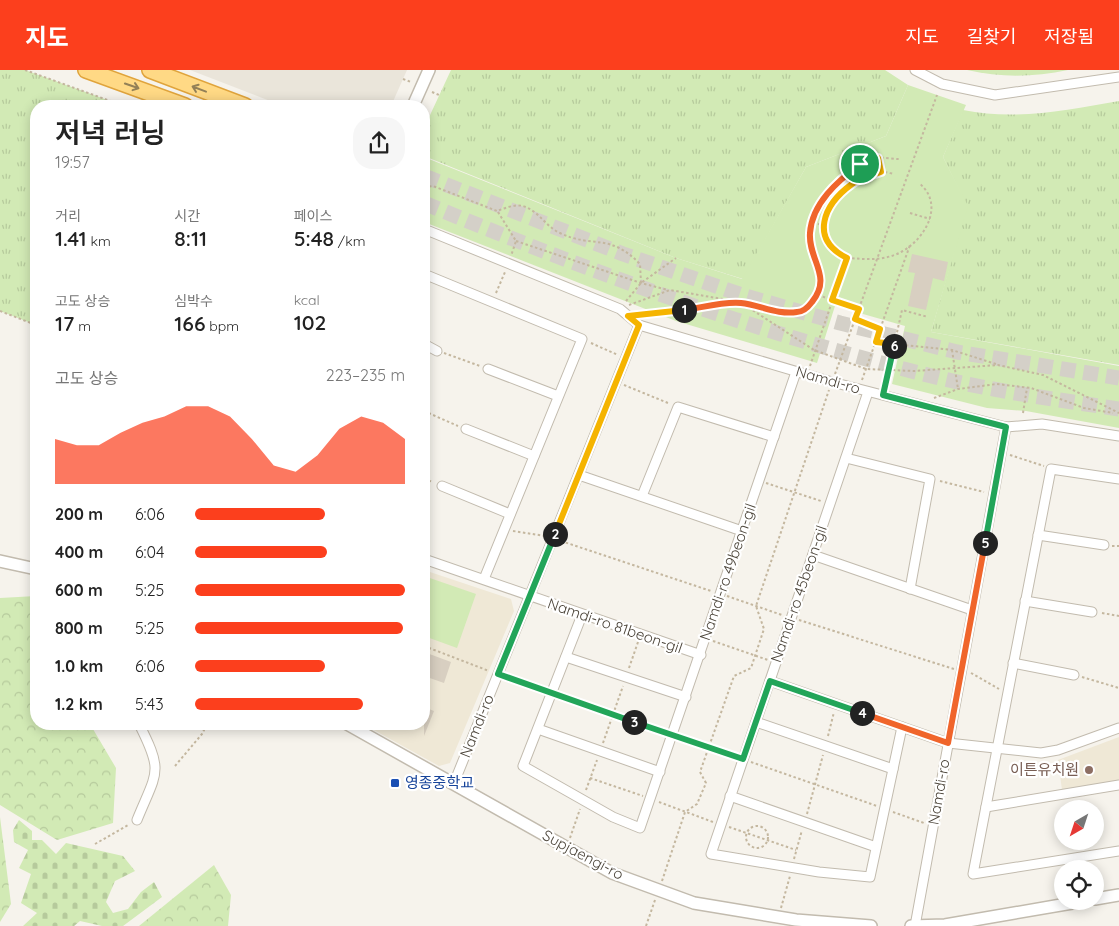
<!DOCTYPE html>
<html lang="ko">
<head>
<meta charset="utf-8">
<style>
  body { margin:0; font-family:Quicksand,"Noto Sans KR",sans-serif; background:#f6f6f6; color:#222; height:100vh; display:flex; flex-direction:column; font-size:19px; white-space:nowrap }
  * { box-sizing:border-box; margin:0 }
  p { font-size:16px; color:#767676 }
  .icon { flex:none; width:28px; height:28px; fill:none; stroke:currentColor; stroke-width:2; stroke-linecap:round; stroke-linejoin:round }
  .map { position:relative; flex:1; overflow:hidden }
  .details { position:absolute; left:30px; top:30px; width:400px; height:630px; display:flex; flex-direction:column; background:#fff; border-radius:20px; box-shadow:0 2px 12px #0003 }
  .details>* { flex:none }
  .needle { width:32px; rotate:219deg }
  .controls { position:absolute; left:1054px; top:730px; display:grid; gap:10px }
  .controls a { display:grid; place-items:center; width:50px; height:50px; border-radius:50%; background:#fff; box-shadow:0 2px 12px #0003; font-size:25px }
  .pin { position:absolute; display:grid; place-items:center; width:42px; height:42px; color:#fff; margin:-21px; border:2px solid #fff; border-radius:50%; box-shadow:0 1px 5px #0007 }
  .km { position:absolute; width:25px; height:25px; margin:-12px; border-radius:50%; background:#222; color:#fff; font-size:14px; line-height:25px; text-align:center }
  .round { display:grid; place-items:center; flex:none; width:52px; height:52px; border-radius:20px; background:#f6f6f6 }
  .headline { display:flex; align-items:center; justify-content:space-between; height:85px; padding:0 25px }
  h1 { font-size:28px; font-weight:600; line-height:38px }
  .stats { display:grid; grid-template-columns:repeat(3,1fr); gap:8px; height:85px; padding:5px 25px }
  .stats div { display:grid; align-content:center }
  .stats b { font-size:21px; font-weight:600 }
  .stats small { font-size:14px; font-weight:400 }
  .stats p { font-size:14px }
  .chart { height:140px; padding:10px 25px }
  .chart p { display:flex; justify-content:space-between }
  .chart svg { width:100%; height:90px; margin-top:5px; fill:#fc3f1d; opacity:.7 }
  ul { padding:0 25px; list-style:none; font-size:16px }
  li { display:grid; grid-template-columns:80px 60px 1fr; align-items:center; height:38px }
  li i { height:12px; border-radius:6px; background:#fc3f1d }
  header { display:flex; align-items:center; gap:30px; box-sizing:border-box; height:70px; padding:0 25px; background:#fc3f1d; color:#fff }
  header strong { font-size:24px }
  nav { display:flex; gap:28px; margin-inline-start:auto; font-size:18px }
  .map>svg:first-child { display:block }
</style>
</head>
<body>
<header>
<strong>지도</strong>
<nav><a>지도</a><a>길찾기</a><a>저장됨</a></nav>
</header>
<div class="map">
<svg width="1119" height="856" viewBox="0 0 1119 856">
  <defs>
    <pattern id="grass-tufts" width="24" height="20" patternUnits="userSpaceOnUse" patternTransform="scale(1.25)"><rect width="24" height="20" fill="#d2eab5"/><path d="M3 7l-1-3M5 7V3M7 7l1-3M15 17l-1-3M17 17v-4M19 17l1-3" fill="none" stroke="#b6ca9c"/></pattern>
    <pattern id="forest-crowns" width="20" height="18" patternUnits="userSpaceOnUse" patternTransform="scale(1.25)"><rect width="20" height="18" fill="#d2eab5"/><path d="M2 6a3 3 0 1 1 6 0M12 15a3 3 0 1 1 6 0" fill="none" stroke="#b6ca9c"/></pattern>
    <pattern id="cemetery-stones" width="16" height="16" patternUnits="userSpaceOnUse" patternTransform="scale(1.25)"><rect width="16" height="16" fill="#d2eab5"/><path d="M2 7V4a2 2 0 0 1 4 0v3zM10 15v-3a2 2 0 0 1 4 0v3z" fill="#b6ca9c"/></pattern>
  </defs>
  <rect width="100%" height="100%" fill="#f6f3ec"/>
  <path fill="#eae5da" d="M190,0H407L391,36H283Z"/>
  <g fill="#efe8d6">
    <path d="M424,500L511,529L514,541L450,693L439,696L363,654H424Z"/>
    <path d="M1119,667V711L1062,720L1058,690Z"/>
  </g>
  <g fill="url(#grass-tufts)">
    <path d="M0,0H25L124,36H36V255L0,241Z"/>
    <path d="M451,0H885L908,15L886,66L806,97L743,209L676,188L424,86V58Z"/>
    <path d="M967,0H1068C1034,7 1002,8 967,0Z"/>
    <path d="M1119,31V295L931,262L967,136L943,87L963,40C1016,51 1067,40 1119,31Z"/>
  </g>
  <g fill="url(#forest-crowns)">
    <path d="M36,526V654H90L116,698L113,753L57,770L0,735V528Z"/>
    <path d="M0,747L11,834L0,852Z"/>
    <path d="M214,795L231,825L228,856H139Z"/>
  </g>
  <path fill="url(#cemetery-stones)" d="M19,750L32,761V770H42L56,784L66,773L123,786L135,801L115,811L106,832L113,843L128,839L141,822L154,812L162,827L123,856H102L80,851L74,856H23L37,843L21,833L31,804L19,798L28,780L14,772L13,760Z"/>
  <g fill="#d2eab5">
    <path d="M908,15L966,35L943,87L968,136L931,262L1119,296V358L1026,341L987,338L892,314L905,256L835,236L817,293L676,251L424,152V87L676,188L742,209L806,97L886,66Z"/>
    <path d="M424,506L476,524L457,578L424,566Z"/>
  </g>
  <g fill="#d8cfc1">
    <path d="M912,184L948,192L944,211L933,208L926,240L908,236L915,203L908,202Z"/>
    <path d="M424,582L451,592L444,613L424,606Z"/>
    <path d="M424,637L434,641L424,666Z"/>
  </g>
  <g fill="none" stroke-linecap="round" stroke-linejoin="round">
    <g stroke="#d4d0c8" stroke-width="15" stroke-dasharray="15 8" stroke-linecap="butt">
      <path d="M424,106L623,184L742,225L840,253L957,282L1119,308"/>
      <path d="M424,133C593,203 765,266 944,309C1001,322 1060,330 1119,339"/>
    </g>
    <g stroke="#c2bbae" stroke-width="11">
      <g id="minor">
        <path d="M915,0L942,14L995,25L1119,7"/>
        <path d="M424,159L620,239L639,255"/>
        <path d="M424,204L582,269L484,509"/>
        <path d="M424,274L437,281"/>
        <path d="M488,299L558,326"/>
        <path d="M868,322L711,784L819,802L870,807L902,657"/>
        <path d="M1006,357L1042,354L1119,366"/>
        <path d="M466,359L534,386"/>
        <path d="M846,388L930,409L910,519"/>
        <path d="M579,405L742,461"/>
        <path d="M1119,409L1051,399L973,804L1119,781"/>
        <path d="M442,416L510,444"/>
        <path d="M642,426L678,337L774,367"/>
        <path d="M1038,465L1104,475"/>
        <path d="M813,485L972,540"/>
        <path d="M424,489L701,585"/>
        <path d="M1025,531L1092,542"/>
        <path d="M582,545L523,696L613,747L640,758L796,302"/>
        <path d="M566,587L686,627"/>
        <path d="M1013,593L1074,605"/>
        <path d="M770,611L948,673L1041,683L1058,680L1119,658"/>
        <path d="M756,652L893,699"/>
        <path d="M538,659L660,702"/>
        <path d="M454,713L639,255L832,312L1006,357L915,856"/>
        <path d="M730,726L876,777"/>
        <path d="M986,737L1119,715"/>
        <path d="M137,750C157,701 164,703 139,654"/>
      </g>
    </g>
    <g stroke="#c2bbae" stroke-width="14">
      <g id="tertiary">
        <path d="M413,36L429,0"/>
        <path d="M0,491L36,499"/>
        <path d="M347,654L612,803L694,833L796,850L871,856"/>
        <path d="M1095,829L1119,825"/>
        <path d="M911,856L945,855L1084,831"/>
      </g>
    </g>
    <g stroke="#e0a43c" stroke-width="18">
      <g id="trunk">
        <path d="M86,0L185,36"/>
        <path d="M150,0L245,36"/>
      </g>
    </g>
    <g stroke="#c4b79f" stroke-width="2" stroke-dasharray="2.5 2.5" stroke-linecap="butt">
      <path d="M25,0L124,36"/>
      <path d="M403,9L411,12"/>
      <path d="M432,22L439,25"/>
      <path d="M878,88L881,102"/>
      <path d="M424,117L433,116L497,141C505,138 515,134 523,136C539,141 546,157 560,163C593,179 609,162 640,194L641,213"/>
      <path d="M498,142L516,171L511,186"/>
      <path d="M910,143L930,149"/>
      <path d="M813,153L824,155"/>
      <path d="M516,171L641,213L668,220"/>
      <path d="M847,188C865,189 880,191 897,184C923,173 946,136 920,114"/>
      <path d="M496,223L505,202"/>
      <path d="M818,225L858,239"/>
      <path d="M626,231L641,213L676,188"/>
      <path d="M744,233C768,240 796,252 814,230C820,222 822,214 820,205C818,191 810,179 810,164C810,133 848,95 877,88C883,87 892,89 899,89"/>
      <path d="M629,235L670,220L740,232L814,280L866,299L914,301L998,295L1043,305L1119,343"/>
      <path d="M0,241L36,255"/>
      <path d="M642,244L737,233"/>
      <path d="M855,249L880,259"/>
      <path d="M876,272L952,280L996,294"/>
      <path d="M591,273L618,285"/>
      <path d="M952,280L958,319"/>
      <path d="M444,283L480,296"/>
      <path d="M810,296L847,188C843,186 837,184 833,181C802,153 850,108 879,102C884,101 889,103 894,104"/>
      <path d="M835,304L937,25"/>
      <path d="M862,310L910,175"/>
      <path d="M624,315L668,333"/>
      <path d="M885,316L902,240L928,247"/>
      <path d="M934,328L958,319L997,314L1031,318L1084,338L1113,343"/>
      <path d="M424,341L458,356"/>
      <path d="M1023,343L1027,318"/>
      <path d="M1010,385L1044,396"/>
      <path d="M424,409L433,412"/>
      <path d="M940,411L984,422"/>
      <path d="M766,413L821,431"/>
      <path d="M513,461L545,466"/>
      <path d="M561,471L711,521"/>
      <path d="M1112,476H1119"/>
      <path d="M727,526L782,545"/>
      <path d="M1102,543L1119,546"/>
      <path d="M799,550L954,599"/>
      <path d="M713,571L768,590"/>
      <path d="M424,576L489,601"/>
      <path d="M629,598L638,572"/>
      <path d="M971,603L999,619"/>
      <path d="M506,607L544,620"/>
      <path d="M1082,607L1119,618"/>
      <path d="M560,626L664,662"/>
      <path d="M828,666L834,642"/>
      <path d="M680,668L735,687"/>
      <path d="M603,673L623,616"/>
      <path d="M751,692L877,736"/>
      <path d="M175,696L202,664L207,654"/>
      <path d="M590,708L643,726"/>
      <path d="M586,720L597,690"/>
      <path d="M659,732L713,752"/>
      <path d="M893,742L924,753"/>
      <path d="M807,744L823,685"/>
      <circle cx="757" cy="767" r="11"/>
      <path d="M729,757L796,780"/>
      <path d="M570,768L580,739"/>
      <path d="M95,774L128,755"/>
      <path d="M794,789L802,760"/>
      <path d="M662,811L685,742L697,734L706,713L700,702L734,606L751,598L764,559L756,536L829,320"/>
      <path d="M781,838L790,806"/>
      <path d="M646,856L655,830"/>
    </g>
    <use href="#minor" stroke="#fff" stroke-width="9"/>
    <use href="#tertiary" stroke="#fff" stroke-width="11"/>
    <use href="#trunk" stroke="#ffd985" stroke-width="15"/>
  </g>
  <defs><path id="oneway-shaft" d="M-6 0H5M1.5-3L5.5 0L1.5 3" fill="none" stroke-width="1.6" stroke-linecap="round" stroke-linejoin="round" transform="scale(1.25)"/></defs>
  <g stroke="#938057">
    <use href="#oneway-shaft" transform="translate(132 16) rotate(19)"/>
    <use href="#oneway-shaft" transform="translate(199 19) rotate(-159)"/>
  </g>
  <g fill="none" stroke-linecap="round" stroke-linejoin="round">
    <g stroke="#fff" stroke-width="10">
      <path id="split-1" d="M684,240C700,238 725,231 741,233C760,235 777,245 797,242C803,242 809,236 812,232C833,206 808,190 810,163C812,133 838,111 860,94"/>
    </g>
    <g stroke="#fff" stroke-width="10">
      <path id="split-2" d="M555,464L639,255L628,246L684,240"/>
    </g>
    <g stroke="#fff" stroke-width="10">
      <path id="split-3" d="M555,464L498,604L634,652"/>
    </g>
    <g stroke="#fff" stroke-width="10">
      <path id="split-4" d="M634,652L743,689L770,611L862,643"/>
    </g>
    <g stroke="#fff" stroke-width="10">
      <path id="split-5" d="M862,643L948,673L985,473"/>
    </g>
    <g stroke="#fff" stroke-width="10">
      <path id="split-6" d="M894,276L883,325L1006,357L985,473"/>
    </g>
    <g stroke="#fff" stroke-width="10">
      <path id="split-7" d="M860,94L878,88L881,102C871,105 860,108 852,114C823,135 809,169 847,188L832,230L859,239L855,249L880,259L876,272L894,274V276"/>
    </g>
    <use href="#split-1" stroke="#f0652b" stroke-width="6"/>
    <use href="#split-2" stroke="#f5b400" stroke-width="6"/>
    <use href="#split-3" stroke="#22a559" stroke-width="6"/>
    <use href="#split-4" stroke="#22a559" stroke-width="6"/>
    <use href="#split-5" stroke="#f0652b" stroke-width="6"/>
    <use href="#split-6" stroke="#22a559" stroke-width="6"/>
    <use href="#split-7" stroke="#f5b400" stroke-width="6"/>
  </g>
  <circle fill="#8d6e63" stroke="#fff" stroke-width="2" cx="1089" cy="700" r="5"/>
  <rect fill="#1a4fb4" stroke="#fff" stroke-width="2" x="390" y="708" width="10" height="10" rx="2.5"/>
  <g text-anchor="middle" stroke-width="4.5" stroke-linejoin="round" paint-order="stroke">
    <g font-size="15" fill="#4b4439" stroke="#fff">
      <text transform="translate(828 310) rotate(16)" y="5">Namdi-ro</text>
      <text transform="translate(728 502) rotate(-71)" y="5">Namdi-ro 49beon-gil</text>
      <text transform="translate(799 524) rotate(-71)" y="5">Namdi-ro 45beon-gil</text>
      <text transform="translate(615 556) rotate(19)" y="5">Namdi-ro 81beon-gil</text>
      <text transform="translate(477 656) rotate(-68)" y="5">Namdi-ro</text>
      <text transform="translate(939 722) rotate(-80)" y="5">Namdi-ro</text>
      <text transform="translate(583 785) rotate(28)" y="5">Supjaengi-ro</text>
    </g>
    <g font-size="15" fill="#785e54" stroke="#fff" text-anchor="end">
      <text x="1079" y="705">이튼유치원</text>
    </g>
    <g font-size="15" fill="#164399" stroke="#fff" text-anchor="start">
      <text x="405" y="718">영종중학교</text>
    </g>
  </g>
</svg>
<div class="controls">
<a><svg class="needle" viewBox="-14 -14 28 28"><path d="M0-13l5 13h-10z" fill="#e53935"/><path d="M0 13l5-13h-10z" fill="#767676"/></svg></a>
<a><svg class="icon" aria-label="locate" viewBox="0 0 24 24"><circle cx="12" cy="12" r="6"/><path d="M12 2v4M12 18v4M2 12h4M18 12h4"/></svg></a>
</div>
<div class="pin" style="left:860px;top:94px;background:#1e9e55"><svg class="icon" aria-label="arrive" viewBox="0 0 24 24"><path d="M6 21V4h12l-3 4 3 4H6"/></svg></div>
<b class="km" style="left:684px;top:240px">1</b>
<b class="km" style="left:555px;top:464px">2</b>
<b class="km" style="left:634px;top:652px">3</b>
<b class="km" style="left:862px;top:643px">4</b>
<b class="km" style="left:985px;top:473px">5</b>
<b class="km" style="left:894px;top:276px">6</b>
<section class="details">
<div class="headline"><div><h1>저녁 러닝</h1><p>19:57</p></div><a class="round"><svg class="icon" aria-label="share" viewBox="0 0 24 24"><path d="M12 15V3M7 8l5-5 5 5M5 13v7h14v-7"/></svg></a></div>
<div class="stats">
<div><p>거리</p><b>1.41<small> km</small></b></div>
<div><p>시간</p><b>8:11</b></div>
<div><p>페이스</p><b>5:48<small> /km</small></b></div>
</div>
<div class="stats">
<div><p>고도 상승</p><b>17<small> m</small></b></div>
<div><p>심박수</p><b>166<small> bpm</small></b></div>
<div><p>kcal</p><b>102</b></div>
</div>
<div class="chart"><p><span>고도 상승</span>223–235 m</p>
<svg viewBox="0 0 160 44" preserveAspectRatio="none"><path d="M0 44V22L10 25L20 25L30 19L40 14L50 11L60 6L70 6L80 11L90 22L100 35L110 38L120 30L130 17L140 11L150 14L160 22V44z"/></svg>
</div>
<ul>
<li><b>200 m</b>6:06<i style="width:62%"></i></li>
<li><b>400 m</b>6:04<i style="width:63%"></i></li>
<li><b>600 m</b>5:25<i style="width:100%"></i></li>
<li><b>800 m</b>5:25<i style="width:99%"></i></li>
<li><b>1.0 km</b>6:06<i style="width:62%"></i></li>
<li><b>1.2 km</b>5:43<i style="width:80%"></i></li>
</ul>
</section>
</div>
</body>
</html>
